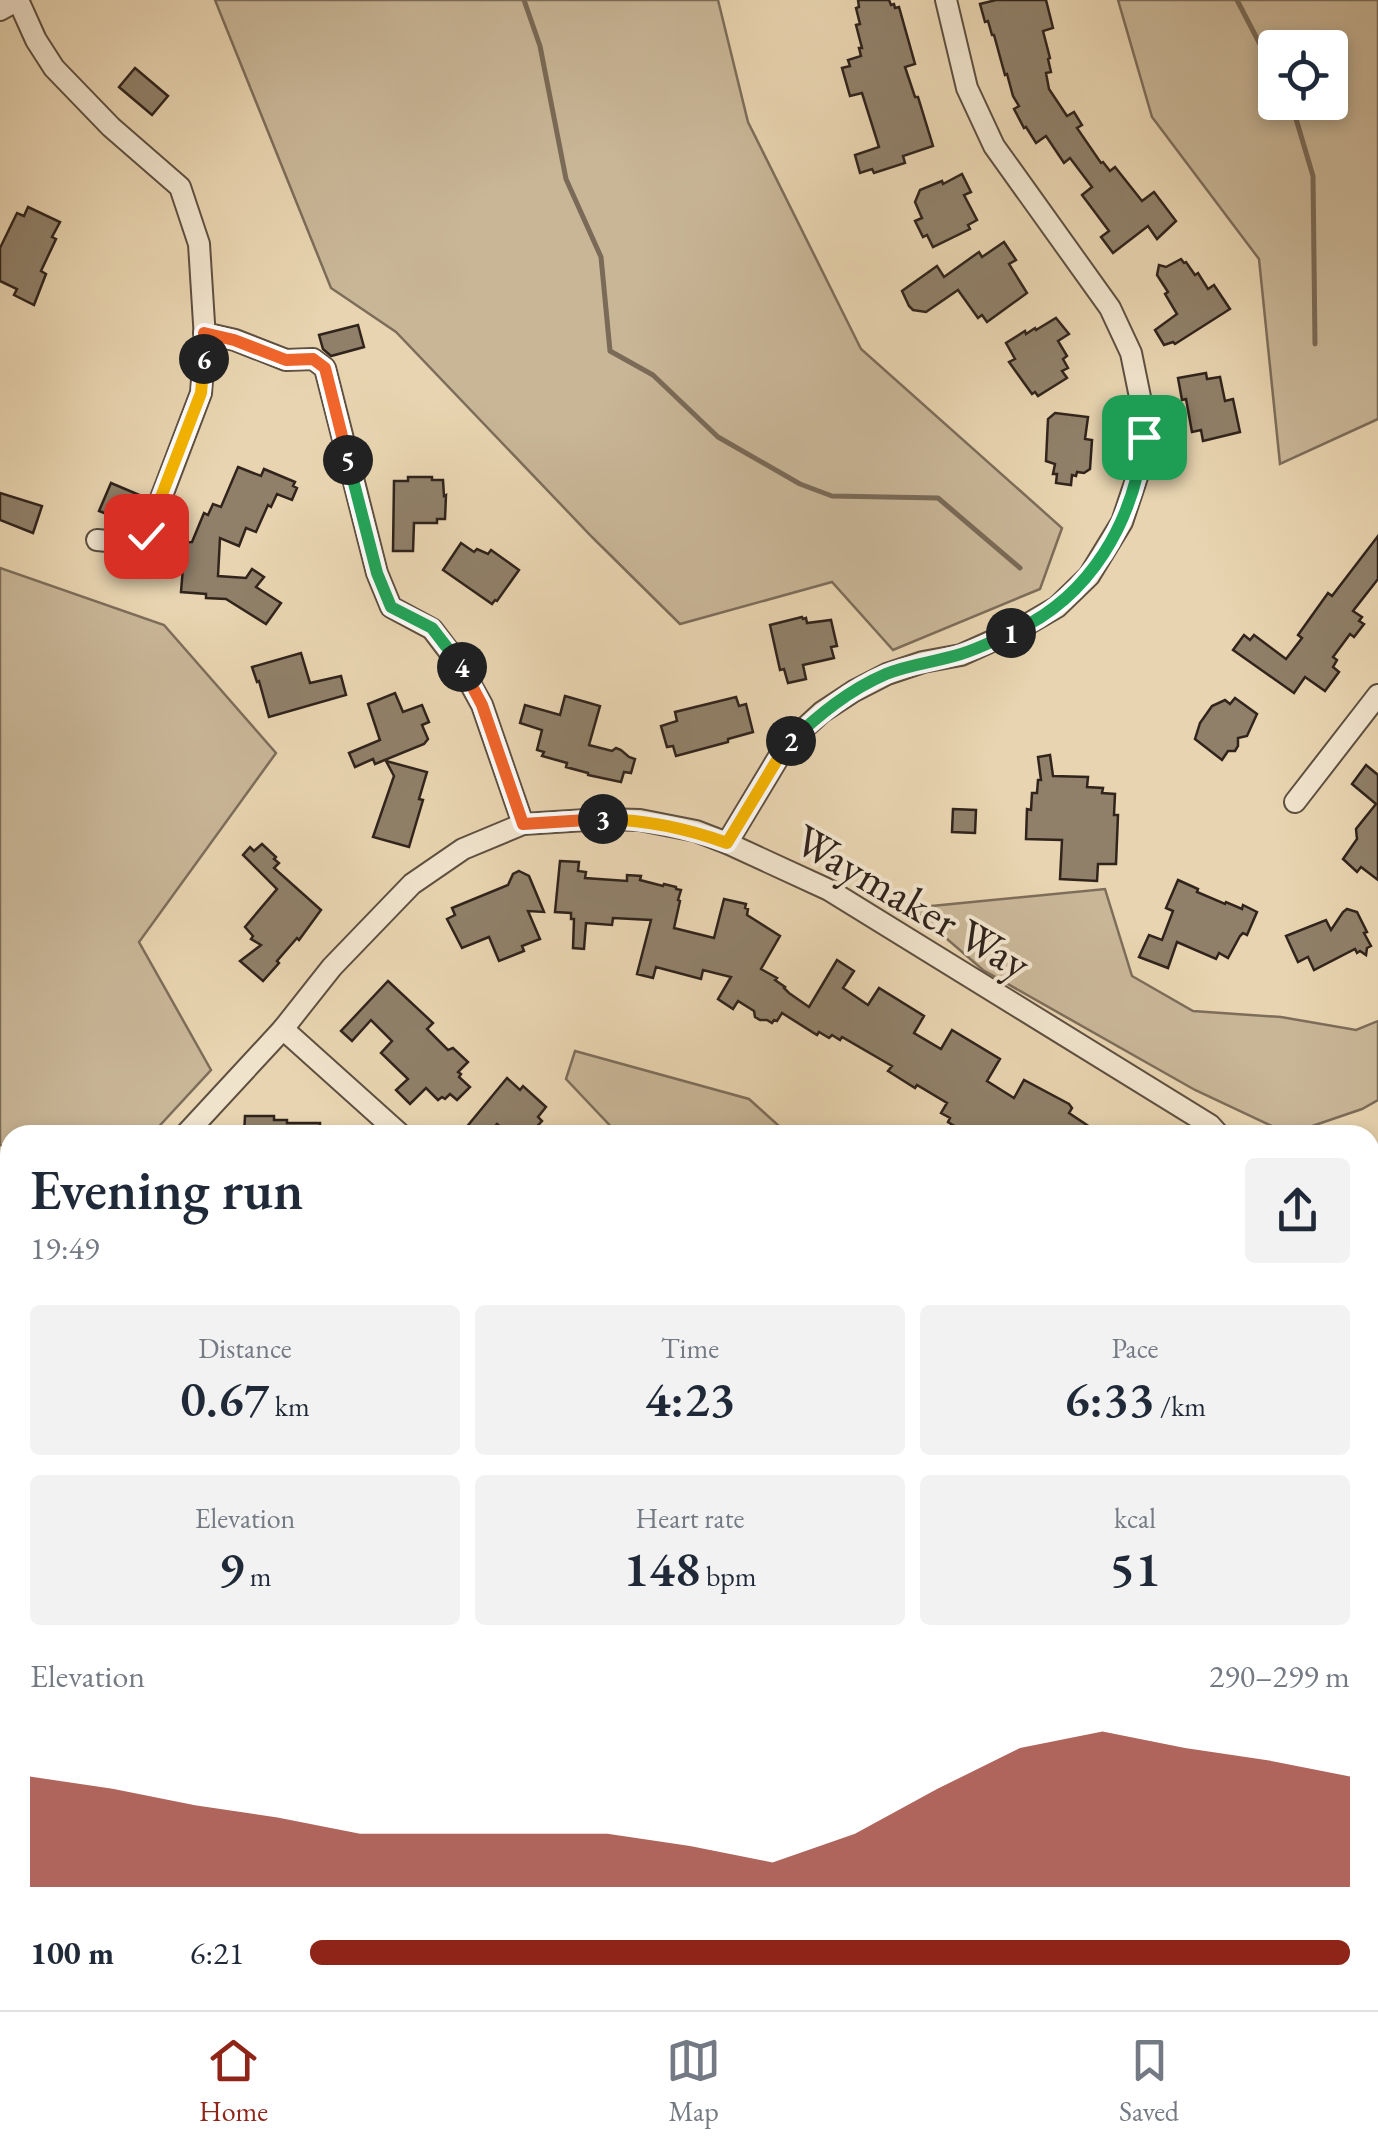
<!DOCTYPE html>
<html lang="en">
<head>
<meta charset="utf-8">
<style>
  body { margin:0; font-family:"EB Garamond",serif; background:#f2f2f3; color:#1f2937; height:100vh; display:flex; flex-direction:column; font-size:38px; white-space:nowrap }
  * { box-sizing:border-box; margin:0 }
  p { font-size:32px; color:#747a83 }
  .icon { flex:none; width:55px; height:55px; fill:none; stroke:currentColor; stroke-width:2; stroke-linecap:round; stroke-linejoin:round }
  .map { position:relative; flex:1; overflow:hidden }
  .side { position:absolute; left:0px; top:1125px; width:1380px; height:885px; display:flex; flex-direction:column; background:#fff; border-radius:30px 30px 0 0; box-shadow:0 5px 15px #0003 }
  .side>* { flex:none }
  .controls { position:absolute; left:1258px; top:30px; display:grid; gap:20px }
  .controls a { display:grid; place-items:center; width:90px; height:90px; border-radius:10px; background:#fff; box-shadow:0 5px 15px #0003; font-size:50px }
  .pin { position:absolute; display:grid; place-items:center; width:85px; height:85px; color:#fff; margin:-42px; border-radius:20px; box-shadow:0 5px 15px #0006 }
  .km { position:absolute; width:50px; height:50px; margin:-25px; border-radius:50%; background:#222; color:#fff; font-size:28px; line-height:50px; text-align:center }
  .round { display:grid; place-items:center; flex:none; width:105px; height:105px; border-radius:10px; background:#f2f2f3 }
  .overview { display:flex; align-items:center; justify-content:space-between; height:170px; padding:0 30px }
  h1 { font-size:55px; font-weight:600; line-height:75px }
  .stats { display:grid; grid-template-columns:repeat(3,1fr); gap:15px; height:170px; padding:10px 30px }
  .stats div { display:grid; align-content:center; border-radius:10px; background:#f2f2f3; text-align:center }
  .stats b { font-size:50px; font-weight:600 }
  .stats small { font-size:28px; font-weight:400 }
  .stats p { font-size:28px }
  .chart { height:280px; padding:20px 30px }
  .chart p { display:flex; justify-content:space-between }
  .chart svg { width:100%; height:180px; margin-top:10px; fill:#8f2418; opacity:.7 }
  ul { padding:0 30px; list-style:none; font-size:32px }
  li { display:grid; grid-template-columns:160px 120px 1fr; align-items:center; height:75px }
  li i { height:25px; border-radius:12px; background:#8f2418 }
  .menu { display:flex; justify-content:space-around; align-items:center; height:140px; border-top:2px solid #e0e1e3; background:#fff; font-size:28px; color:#747a83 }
  .menu a { display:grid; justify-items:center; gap:5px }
  .menu .active { color:#8f2418 }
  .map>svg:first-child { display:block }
</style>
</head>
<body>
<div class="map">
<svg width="1378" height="2010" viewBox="0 0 1378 2010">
  <rect width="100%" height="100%" fill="#e8d4b0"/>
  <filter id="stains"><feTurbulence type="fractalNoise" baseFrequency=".002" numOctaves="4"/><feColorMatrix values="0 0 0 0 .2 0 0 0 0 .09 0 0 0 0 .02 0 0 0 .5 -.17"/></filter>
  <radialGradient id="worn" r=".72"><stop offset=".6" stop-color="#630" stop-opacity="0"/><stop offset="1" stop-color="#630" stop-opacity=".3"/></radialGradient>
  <g fill="#c9b697" stroke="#7d6d5a" stroke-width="2.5" fill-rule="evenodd">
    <path d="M215,0H718L748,122L861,349L1062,528L1040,589L893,650L832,582L680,624L592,537L396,332L331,288Z"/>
    <path d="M1118,0H1378V419L1280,464L1259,259L1152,117ZM1275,48H1330V102H1275Z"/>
    <path d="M0,568L164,625L276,753L139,942L211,1070L151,1135H10V1149L0,1145Z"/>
    <path d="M1105,889L1132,976L1193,1011L1281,1017L1356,1030L1378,1021V1100L1362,1109L1289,1134L1195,1090L983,970L911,908Z"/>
    <path d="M575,1051L749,1099L789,1135H619L566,1079Z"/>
    <path d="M35,2000H247L246,2010H21Z"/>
  </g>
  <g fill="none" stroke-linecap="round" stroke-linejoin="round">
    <g stroke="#7a6a57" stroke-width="5">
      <path d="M524,0L540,46L566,179L601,257L610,351L653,375L718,437L800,484L832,496L938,498L1020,568"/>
      <path d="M1237,0L1275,73"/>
      <path d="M1291,102L1313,176L1315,344"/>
    </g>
  </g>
  <g fill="#908069" stroke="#31241c" stroke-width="2.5">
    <path d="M858,0H889L891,5L894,4L895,8L899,7L915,64L905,67L915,97H918L933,146L903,156L905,163L874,173L872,169L860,173L855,155L879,147L862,93L850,96L842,68L850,66L848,60L861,56L859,48H862L856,25L860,24L856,8L859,7Z"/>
    <path d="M996,0H1046L1053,28L1043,31L1050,58L1048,59L1051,72L1046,73L1049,89L1067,116L1074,112L1082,125L1077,128L1101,163L1103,162L1110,171L1115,167L1142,201L1154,192L1176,221L1157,239L1148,226L1113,253L1101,237L1109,231L1082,195L1092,187L1070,158L1064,163L1046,136L1036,143L1026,127L1024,128L1014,109L1019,106L1013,96L1007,74L1005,75L994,35H992L988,21L985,22L980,4Z"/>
    <path d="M135,68L168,96L152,115L119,87Z"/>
    <path d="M962,174L971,192L964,195L977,220L968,225L970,229L933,247L927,235L923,237L915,221L922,218L915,202L920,190L942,181L943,184Z"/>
    <path d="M28,207L60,222L52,237L56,239L41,271L46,274L34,305L14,295L17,289L0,281V248L17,213L24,216Z"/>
    <path d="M1004,242L1016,260L1009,264L1027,293L987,322L982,315L978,318L958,290L926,312L913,310L909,306L902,291L937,266L944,277L979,252L982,257Z"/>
    <path d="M1181,259L1184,263L1186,262L1195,275L1198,273L1208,289L1214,285L1230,309L1175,344L1173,342L1164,345L1155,330L1177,314L1165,294L1168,292L1157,275L1159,265L1166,267Z"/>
    <path d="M1056,318L1069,334L1058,341L1067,356L1063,359L1068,368L1062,371L1067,378L1038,396L1035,392L1032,394L1009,362L1015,359L1006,343L1025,331L1026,334L1035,328L1036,330Z"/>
    <path d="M358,325L364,347L331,356L323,349L319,335Z"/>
    <path d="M1206,373L1207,379L1220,377L1225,401L1233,399L1240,432L1203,441L1201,430L1192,432L1186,399L1182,400L1178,378Z"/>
    <path d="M1055,413L1088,417L1085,439L1092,440L1090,469L1084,473L1077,472L1076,476L1072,475L1071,485L1056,483L1057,474H1053L1055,464L1046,461L1048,419Z"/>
    <path d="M238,467L261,476L264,469L295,482L293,486L297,488L292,500L277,494L271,507L268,505L256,532L246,528L239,546L220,538L218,576L246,578L252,569L264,577L256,587L281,603L266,624L226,599L206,598V594L181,592L183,567L167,566L169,543L192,542L204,513L208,515L213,504L221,507Z"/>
    <path d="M408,477H432V480H443L444,496L446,495L445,519H437V523H414L413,551H393L394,481H408Z"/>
    <path d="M111,483L144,497L136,516L133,515L130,523L99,511Z"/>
    <path d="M0,493L42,506L33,533L0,520Z"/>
    <path d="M1378,536V579L1353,611L1362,617L1359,621L1364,624L1354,637L1350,634L1333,657L1337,660L1333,667L1339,672L1325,691L1305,677L1294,693L1233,650L1244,635L1250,640L1254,635L1286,659L1302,638L1298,635L1328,593L1332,596Z"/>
    <path d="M461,543L474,552L477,549L488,554L491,550L519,570L497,601L495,600L492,604L443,570Z"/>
    <path d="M802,617L803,619L806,618L807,623L831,620L837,646L831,647L834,658L803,665L806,679L788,683L784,669L780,670L770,625Z"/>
    <path d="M301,653L310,683L341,676L346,695L269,717L259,681L257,682L252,667Z"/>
    <path d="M395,693L403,712L422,705L429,722L422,725L428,739L424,744L375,764L373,759L355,767L349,753L380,740L368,704Z"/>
    <path d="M565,696L600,706L589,745L612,751L616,748L621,750L629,757L635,759L631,773L624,772L621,782L588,775V773L566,767L567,763L542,756L544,752L537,750L542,730L520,723L525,705L560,715Z"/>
    <path d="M736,697L739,706L746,704L753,732L728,739V742L676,756L673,746L667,747L661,726L677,721L675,712Z"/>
    <path d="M1235,698L1257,714L1247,736L1238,738V746L1235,751H1228L1222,760L1195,739L1200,723L1212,706L1225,700L1230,704Z"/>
    <path d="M1050,755L1053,776L1088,777L1087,787L1103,788L1102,793L1115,794L1114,815H1118L1116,864H1098L1097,881L1060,879L1062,840L1026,839L1027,809L1031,810L1032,793H1037L1038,780H1041L1038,757Z"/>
    <path d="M386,761L427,772L419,799L423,800L409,847L373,837L394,776Z"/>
    <path d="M1366,765L1378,775V880L1361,867L1357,872L1343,859L1357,839L1356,829L1376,804L1352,784Z"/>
    <path d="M953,809L976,810L975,833L952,832Z"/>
    <path d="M262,844L276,857L274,859L279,863L274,868L321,910L299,940L297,938L277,961L279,963L263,981L240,961L261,945L251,939L253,936L245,927L277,889L243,855L250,847L254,851Z"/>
    <path d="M560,861L579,862L578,871L586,872L585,878L627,881V875L641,876L640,880L663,886L664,884L676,887V889L681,890L678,900L680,901L674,928L714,938L724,899L746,904L745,908L748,909L747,915L780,936L761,969L777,978L775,980L785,987L784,988L789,993L809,1007L837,960L854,971L843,988L868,1005L879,988L924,1016L914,1033L941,1049L952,1030L1000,1059L987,1081L1014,1098L1024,1080L1069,1104L1072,1108L1069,1113L1102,1135H969L948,1122L950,1118L941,1113L947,1103L917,1085L915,1088L888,1071L892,1066L842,1037L840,1040L832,1035L829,1038L819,1032L817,1035L782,1013L777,1021L774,1020L772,1023L767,1020H760L755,1017L754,1011L738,1001L733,1009L718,999L731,977L703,970L701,979L656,967L653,978L637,974L651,920L613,918L612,925L586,923L584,949L573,948L574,919H571V913L555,912Z"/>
    <path d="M519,871L529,876L544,912L528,911L540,939L522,946L524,951L499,961L489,937L462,948L447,919L455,915L452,908L508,885L513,874Z"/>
    <path d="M1178,880L1198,889L1197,892L1225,904L1226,902L1242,909L1243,905L1257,912L1247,935L1243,933L1240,936L1228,958L1219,953L1216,959L1177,942L1168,968L1139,957L1149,935L1162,940L1173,911L1166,908Z"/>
    <path d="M1347,909L1357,912L1367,932L1364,933L1371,946L1367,948L1366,955L1360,951L1357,953L1355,949L1314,970L1308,957L1298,962L1286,936L1326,920L1331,930L1343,912Z"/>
    <path d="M388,981L433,1023L427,1029L448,1050L453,1048L468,1062L458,1072L461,1074L459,1077L470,1087L457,1100L450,1094L445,1099L442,1097L438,1100L426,1088L410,1104L396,1090L408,1079L381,1053L392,1041L371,1020L352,1041L341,1031Z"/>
    <path d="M507,1078L520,1090L523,1086L546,1107L538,1117L542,1121L529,1135H510L497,1124L487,1135H460Z"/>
    <path d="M245,1116H274V1120H287V1123H320V1135H244Z"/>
  </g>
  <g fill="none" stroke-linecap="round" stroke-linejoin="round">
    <g stroke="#5f5041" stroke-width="24">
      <g id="minor">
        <path d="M18,0L36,40L54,68L111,127L180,187L199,244L205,339L201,393L147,535L129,543L97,540"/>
        <path d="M0,10L18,0"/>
        <path d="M204,333L235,340L286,360L313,359L325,368L377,573L391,607L432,629L461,667L482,705L523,824"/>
        <path d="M1295,802L1378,695"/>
        <path d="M727,843L786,745L822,712L854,691L887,674L923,662L961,655L1021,628L1057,607L1089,576L1122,522L1140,468L1144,437L1140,397L1131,353L1110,308L994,146L967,88L946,0"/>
        <path d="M283,1029L401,1135"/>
        <path d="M185,1135L283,1029L332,967L412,884L463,849L523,824L602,819L640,820L696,831L727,843L829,890L1210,1125L1219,1135"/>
        <path d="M1370,1250L1378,1248"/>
        <path d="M0,1266L10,1265"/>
        <path d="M1370,1499L1378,1478"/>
        <path d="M1370,1850L1378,1853"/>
        <path d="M0,1851L10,1838"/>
        <path d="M1276,2000L1289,2010"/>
        <path d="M1317,2000L1329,2010"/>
        <path d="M712,2010L716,2000"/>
      </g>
    </g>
    <use href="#minor" stroke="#f0e3cc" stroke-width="20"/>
  </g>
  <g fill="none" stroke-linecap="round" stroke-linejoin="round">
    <g stroke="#fff" stroke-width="20">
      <path id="split-1" d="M1011,633C1091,598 1134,521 1144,437"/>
    </g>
    <g stroke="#fff" stroke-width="20">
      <path id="split-2" d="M791,741C820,714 849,690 886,674C910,664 936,662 961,654C978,649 995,640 1011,633"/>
    </g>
    <g stroke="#fff" stroke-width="20">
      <path id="split-3" d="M603,819C646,820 686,828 727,843L786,745L791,741"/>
    </g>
    <g stroke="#fff" stroke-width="20">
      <path id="split-4" d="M462,667L482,705L523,824L603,819"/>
    </g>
    <g stroke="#fff" stroke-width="20">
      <path id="split-5" d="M348,460L377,573L391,607L432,628L462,667"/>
    </g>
    <g stroke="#fff" stroke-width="20">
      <path id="split-6" d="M204,359V333L234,340L286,360L313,359L325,368L348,460"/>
    </g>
    <g stroke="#fff" stroke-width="20">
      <path id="split-7" d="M146,536L201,393L204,359"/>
    </g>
    <use href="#split-1" stroke="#22a559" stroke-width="12"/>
    <use href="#split-2" stroke="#22a559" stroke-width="12"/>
    <use href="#split-3" stroke="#f5b400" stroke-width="12"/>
    <use href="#split-4" stroke="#f0652b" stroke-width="12"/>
    <use href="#split-5" stroke="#22a559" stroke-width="12"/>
    <use href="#split-6" stroke="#f0652b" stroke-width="12"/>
    <use href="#split-7" stroke="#f5b400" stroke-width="12"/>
  </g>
  <g text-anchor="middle" stroke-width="8" stroke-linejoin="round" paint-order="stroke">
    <g font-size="45" fill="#31241c" stroke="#f0e3cc">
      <text transform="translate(913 901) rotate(30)" y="16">Waymaker Way</text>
    </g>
  </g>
  <rect width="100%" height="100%" filter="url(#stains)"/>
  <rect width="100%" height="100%" fill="url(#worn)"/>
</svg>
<div class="controls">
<a><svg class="icon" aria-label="locate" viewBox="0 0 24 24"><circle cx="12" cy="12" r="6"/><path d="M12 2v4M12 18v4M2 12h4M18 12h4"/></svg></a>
</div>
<div class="pin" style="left:1144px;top:437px;background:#1e9e55"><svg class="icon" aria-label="arrive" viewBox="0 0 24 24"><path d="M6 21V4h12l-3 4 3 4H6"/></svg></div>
<div class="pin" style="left:146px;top:536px;background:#d93025"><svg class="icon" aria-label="check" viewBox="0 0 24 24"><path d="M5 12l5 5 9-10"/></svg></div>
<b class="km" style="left:1011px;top:633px">1</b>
<b class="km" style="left:791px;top:741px">2</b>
<b class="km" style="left:603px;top:819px">3</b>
<b class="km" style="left:462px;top:667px">4</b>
<b class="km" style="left:348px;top:460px">5</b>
<b class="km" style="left:204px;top:359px">6</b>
<section class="side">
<div class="overview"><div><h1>Evening run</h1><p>19:49</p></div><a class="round"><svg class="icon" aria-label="share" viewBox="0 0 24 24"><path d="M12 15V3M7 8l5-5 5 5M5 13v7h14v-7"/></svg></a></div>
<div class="stats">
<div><p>Distance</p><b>0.67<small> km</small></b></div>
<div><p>Time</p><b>4:23</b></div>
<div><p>Pace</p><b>6:33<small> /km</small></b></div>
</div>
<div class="stats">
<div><p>Elevation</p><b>9<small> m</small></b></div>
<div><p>Heart rate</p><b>148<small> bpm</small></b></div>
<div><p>kcal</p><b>51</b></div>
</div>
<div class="chart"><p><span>Elevation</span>290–299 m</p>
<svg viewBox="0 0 160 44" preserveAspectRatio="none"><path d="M0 44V17L10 20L20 24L30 27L40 31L50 31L60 31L70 31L80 34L90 38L100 31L110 20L120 10L130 6L140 10L150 13L160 17V44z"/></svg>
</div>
<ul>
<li><b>100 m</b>6:21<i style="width:100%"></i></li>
</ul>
</section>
</div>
<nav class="menu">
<a class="active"><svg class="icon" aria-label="home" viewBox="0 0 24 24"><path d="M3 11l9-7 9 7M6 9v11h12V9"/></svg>Home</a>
<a><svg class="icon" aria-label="map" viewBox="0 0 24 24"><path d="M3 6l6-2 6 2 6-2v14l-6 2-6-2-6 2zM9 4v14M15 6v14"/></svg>Map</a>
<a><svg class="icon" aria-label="saved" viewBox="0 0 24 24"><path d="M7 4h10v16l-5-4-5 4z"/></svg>Saved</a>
</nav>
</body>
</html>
